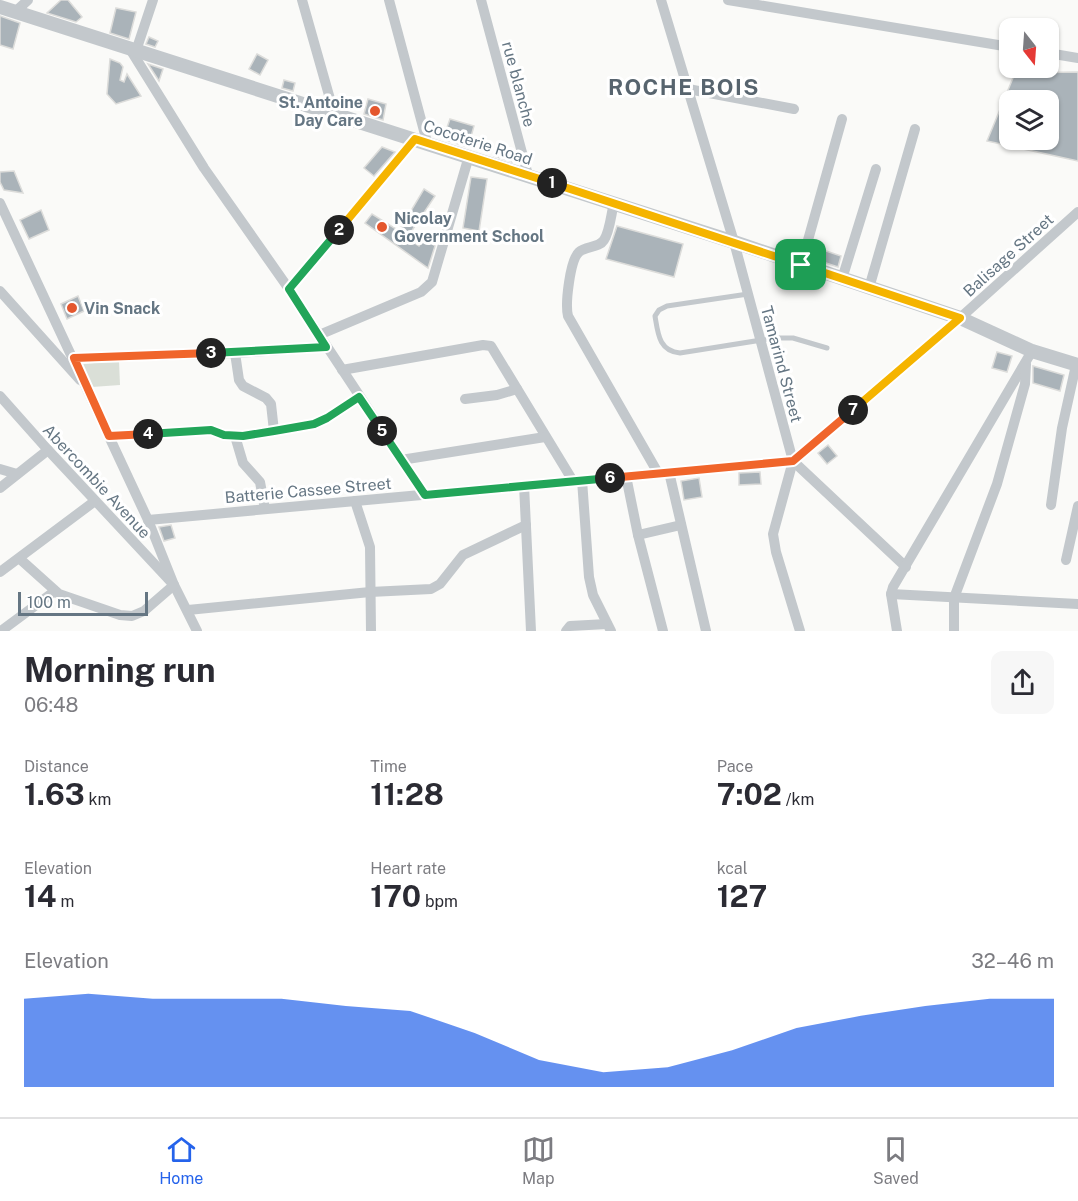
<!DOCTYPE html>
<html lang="en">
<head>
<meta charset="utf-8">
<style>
  body { margin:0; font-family:"Public Sans",sans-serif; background:#f7f7f7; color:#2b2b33; height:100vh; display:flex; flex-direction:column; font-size:22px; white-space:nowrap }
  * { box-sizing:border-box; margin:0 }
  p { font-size:20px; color:#7c7c81 }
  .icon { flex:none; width:33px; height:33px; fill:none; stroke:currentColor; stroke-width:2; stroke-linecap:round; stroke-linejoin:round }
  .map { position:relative; height:631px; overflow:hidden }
  .sheet { display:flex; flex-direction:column; background:#fff; flex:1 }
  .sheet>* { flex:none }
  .needle { width:39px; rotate:163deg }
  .tools { position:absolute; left:999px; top:18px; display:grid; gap:12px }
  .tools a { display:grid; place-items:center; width:60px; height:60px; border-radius:12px; background:#fff; box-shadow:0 2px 4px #0004; font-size:30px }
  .scale { position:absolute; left:18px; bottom:15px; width:130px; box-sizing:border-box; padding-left:6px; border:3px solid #657683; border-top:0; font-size:16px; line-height:21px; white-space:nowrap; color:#657683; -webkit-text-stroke:4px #fff; paint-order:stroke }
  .pin { position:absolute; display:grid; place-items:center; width:51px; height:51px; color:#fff; margin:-26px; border-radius:12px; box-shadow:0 3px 9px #0006 }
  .km { position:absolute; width:30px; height:30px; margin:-15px; border-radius:50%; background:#222; color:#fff; font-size:16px; line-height:30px; text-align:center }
  .round { display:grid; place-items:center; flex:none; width:63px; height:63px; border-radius:12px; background:#f7f7f7 }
  .headline { display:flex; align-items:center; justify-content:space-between; height:102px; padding:0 24px }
  h1 { font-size:33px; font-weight:700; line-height:45px }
  .stats { display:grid; grid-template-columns:repeat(3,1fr); gap:9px; height:102px; padding:6px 24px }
  .stats div { display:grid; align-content:center }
  .stats b { font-size:30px; font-weight:700 }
  .stats small { font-size:16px; font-weight:400 }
  .stats p { font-size:16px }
  .chart { height:168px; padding:12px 24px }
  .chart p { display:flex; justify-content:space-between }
  .chart svg { width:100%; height:108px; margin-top:6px; fill:#2563eb; opacity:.7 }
  .dock { display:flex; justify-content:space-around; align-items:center; height:84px; border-top:2px solid #e1e1e2; background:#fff; font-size:16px; color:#7c7c81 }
  .dock a { display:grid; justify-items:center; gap:3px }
  .dock .on { color:#2563eb }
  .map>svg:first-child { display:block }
</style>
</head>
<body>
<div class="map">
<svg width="1078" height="631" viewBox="0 0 1078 631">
  <rect width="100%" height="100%" fill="#fafaf8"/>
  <path fill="#dadfd7" d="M119,361L120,385L92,387L82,364Z"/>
  <g fill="#aab3b9" stroke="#dcdcda" stroke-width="1.5" fill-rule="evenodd">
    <path d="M61,0H68L82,17L76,22L47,13Z"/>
    <path d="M116,8L136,12L129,39L110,33Z"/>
    <path d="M0,16L20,23L13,49L0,45Z"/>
    <path d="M149,37L158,41L155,47L146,44Z"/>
    <path d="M257,54L268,60L260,75L249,69Z"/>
    <path d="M110,59L120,63L123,67L120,80L124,82L127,74L141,96L116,104L107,94Z"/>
    <path d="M148,64L163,69L159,81Z"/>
    <path d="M1078,72V161L987,141L1015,73ZM1010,100H1048V140H1010Z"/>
    <path d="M284,80L295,83L293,91L282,88Z"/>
    <path d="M368,99L386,104L383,120L364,114Z"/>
    <path d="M450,119L474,126L468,147L443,139Z"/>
    <path d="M497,145L514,151L512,162L494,156Z"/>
    <path d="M382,147L395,152L374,176L364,168Z"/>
    <path d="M14,171L23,193L4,190L0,182V172Z"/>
    <path d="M471,177L487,179L479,231L463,228Z"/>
    <path d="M424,189L435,196L407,238L419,246L424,238L435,246L428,268L365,223L372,214L399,231Z"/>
    <path d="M41,210L49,230L29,239L20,220Z"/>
    <path d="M617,226L683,244L674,277L606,259Z"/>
    <path d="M814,247L841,256L838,267L811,258Z"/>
    <path d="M78,296L84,311L67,319L61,304Z"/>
    <path d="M997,352L1012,356L1007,372L992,368Z"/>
    <path d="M1033,366L1064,375L1060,391L1033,383Z"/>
    <path d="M828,445L837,456L827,464L818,453Z"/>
    <path d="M760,472L761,484L739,485V473Z"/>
    <path d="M699,478L702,497L684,500L681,481Z"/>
    <path d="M171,525L175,538L164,541L159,527Z"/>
  </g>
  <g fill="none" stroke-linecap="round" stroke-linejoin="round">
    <path stroke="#c3c8cc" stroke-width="5" d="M748,294L667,306L659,310L655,316C658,334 659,351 680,353L774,338H793L827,348"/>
    <g stroke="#c3c8cc" stroke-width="10">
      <path d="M302,0L334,113"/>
      <path d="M389,0L427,142"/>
      <path d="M481,0L528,175"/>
      <path d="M661,0L734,242L793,461"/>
      <path d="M728,0L1010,47"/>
      <path d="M15,12L28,0"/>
      <path d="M130,49L204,168L289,289L425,495"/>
      <path d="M136,51L153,0"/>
      <path d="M1048,53L1078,58"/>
      <path d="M688,89L794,109"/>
      <path d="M0,203L148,520L174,585L197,631"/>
      <path d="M614,203C611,214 610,231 604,240C599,248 586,246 579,252C570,260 565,304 568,316L658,473"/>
      <path d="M801,265L842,119"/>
      <path d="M842,279L876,169"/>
      <path d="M869,288L915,129"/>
      <path d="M289,289L415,139"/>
      <path d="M0,291L80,380"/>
      <path d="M319,335L421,292L432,282L469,156"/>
      <path d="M235,353L239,380L243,386L266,398L271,404L274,431"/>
      <path d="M74,358L235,353L326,347"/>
      <path d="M342,370L483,345L491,346L573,481"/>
      <path d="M0,396L48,450L174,585L144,611L132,616L120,615L59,594L20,559"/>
      <path d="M465,399L497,395L517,389"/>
      <path d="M109,436L211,430L224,435L243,436L314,424L327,418L359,397"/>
      <path d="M235,436L243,463L260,482L265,509"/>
      <path d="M401,460L545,437"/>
      <path d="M793,461L960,318L1078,212"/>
      <path d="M793,461L773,534L776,552L800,631"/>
      <path d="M793,461L906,567"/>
      <path d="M0,469L17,474"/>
      <path d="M669,472L706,631"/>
      <path d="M626,476L638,535"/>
      <path d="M582,480L589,577L593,595L611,631"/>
      <path d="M524,485L531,631"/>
      <path d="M0,488L48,450"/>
      <path d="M355,501L370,547L371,631"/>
      <path d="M1051,505L1062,428L1076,365"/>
      <path d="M148,520L793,461"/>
      <path d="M1066,560L1078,506"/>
      <path d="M0,572L95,501"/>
      <path d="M891,594L1078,604"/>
      <path d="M188,610L370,592L431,589L440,584L463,555L526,525"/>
      <path d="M1,631L55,591"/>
      <path d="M566,631L570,626L607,624"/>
      <path d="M663,631L638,535L681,525"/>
      <path d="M897,631L891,594L893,587L1032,351"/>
      <path d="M954,631V598L997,484L1025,384L1026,364"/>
    </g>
    <path stroke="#c3c8cc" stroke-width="14" d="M0,7L734,242L960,318L1032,351L1078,365"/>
  </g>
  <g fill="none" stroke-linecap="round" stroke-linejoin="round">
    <g stroke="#fff" stroke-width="12">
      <path id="split-1" d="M552,183L801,265"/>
    </g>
    <g stroke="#fff" stroke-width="12">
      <path id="split-2" d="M339,230L415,139L552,183"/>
    </g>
    <g stroke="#fff" stroke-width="12">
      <path id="split-3" d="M211,353L326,347L289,289L339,230"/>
    </g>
    <g stroke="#fff" stroke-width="12">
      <path id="split-4" d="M148,434L109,436L74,358L211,353"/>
    </g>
    <g stroke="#fff" stroke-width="12">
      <path id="split-5" d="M148,434L211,430L224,435L243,436L274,431L314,424L327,418L359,397L382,431"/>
    </g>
    <g stroke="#fff" stroke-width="12">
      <path id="split-6" d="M382,431L425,495L610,478"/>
    </g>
    <g stroke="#fff" stroke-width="12">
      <path id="split-7" d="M610,478L793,461L853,410"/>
    </g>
    <g stroke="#fff" stroke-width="12">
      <path id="split-8" d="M801,265L960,318L853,410"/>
    </g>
    <use href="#split-1" stroke="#f5b400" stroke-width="8"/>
    <use href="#split-2" stroke="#f5b400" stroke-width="8"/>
    <use href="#split-3" stroke="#22a559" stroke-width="8"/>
    <use href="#split-4" stroke="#f0652b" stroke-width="8"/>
    <use href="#split-5" stroke="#22a559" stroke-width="8"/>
    <use href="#split-6" stroke="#22a559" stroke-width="8"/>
    <use href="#split-7" stroke="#f0652b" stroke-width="8"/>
    <use href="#split-8" stroke="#f5b400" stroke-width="8"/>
  </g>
  <g fill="#e4572e" stroke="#fff" stroke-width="2">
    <circle cx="375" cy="111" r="6"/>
    <circle cx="382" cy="227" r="6"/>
    <circle cx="72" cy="308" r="6"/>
  </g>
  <g text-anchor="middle" stroke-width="6" stroke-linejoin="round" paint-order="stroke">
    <g font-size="16" fill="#657683" stroke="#fff">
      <text transform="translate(519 84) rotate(75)" y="6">rue blanche</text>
      <text transform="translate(478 142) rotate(18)" y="6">Cocoterie Road</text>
      <text transform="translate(1008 255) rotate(-42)" y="6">Balisage Street</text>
      <text transform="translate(782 364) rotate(75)" y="6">Tamarind Street</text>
      <text transform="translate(97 481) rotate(47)" y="6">Abercombie Avenue</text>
      <text transform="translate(308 490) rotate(-5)" y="6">Batterie Cassee Street</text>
    </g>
    <g font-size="16" font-weight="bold" fill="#657683" stroke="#fff" text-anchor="start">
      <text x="363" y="108" text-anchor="end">St. Antoine<tspan x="363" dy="18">Day Care</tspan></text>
      <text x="394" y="224">Nicolay<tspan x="394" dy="18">Government School</tspan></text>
      <text x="84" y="314">Vin Snack</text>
    </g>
    <g font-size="22" font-weight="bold" letter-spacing="1.5" fill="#57646e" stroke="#fff">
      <text x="684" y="95">ROCHE BOIS</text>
    </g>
  </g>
</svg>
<div class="tools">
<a><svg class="needle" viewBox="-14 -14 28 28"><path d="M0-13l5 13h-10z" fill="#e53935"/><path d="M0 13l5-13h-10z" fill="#7c7c81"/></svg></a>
<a><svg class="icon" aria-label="layers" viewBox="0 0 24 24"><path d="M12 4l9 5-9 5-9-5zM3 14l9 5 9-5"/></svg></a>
</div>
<div class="scale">100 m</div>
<div class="pin" style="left:801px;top:265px;background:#1e9e55"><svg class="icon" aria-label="arrive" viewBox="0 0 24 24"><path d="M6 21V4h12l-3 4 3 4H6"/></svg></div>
<b class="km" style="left:552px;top:183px">1</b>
<b class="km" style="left:339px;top:230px">2</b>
<b class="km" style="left:211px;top:353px">3</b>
<b class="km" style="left:148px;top:434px">4</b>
<b class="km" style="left:382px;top:431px">5</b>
<b class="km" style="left:610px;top:478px">6</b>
<b class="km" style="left:853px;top:410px">7</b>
</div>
<section class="sheet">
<div class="headline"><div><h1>Morning run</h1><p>06:48</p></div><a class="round"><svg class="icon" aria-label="share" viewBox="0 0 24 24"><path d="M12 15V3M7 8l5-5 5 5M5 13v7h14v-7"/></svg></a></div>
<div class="stats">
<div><p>Distance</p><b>1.63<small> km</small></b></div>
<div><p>Time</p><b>11:28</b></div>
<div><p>Pace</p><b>7:02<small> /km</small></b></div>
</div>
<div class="stats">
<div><p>Elevation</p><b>14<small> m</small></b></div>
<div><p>Heart rate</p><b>170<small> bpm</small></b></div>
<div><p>kcal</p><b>127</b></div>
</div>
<div class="chart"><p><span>Elevation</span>32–46 m</p>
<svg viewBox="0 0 160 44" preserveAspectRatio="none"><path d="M0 44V8L10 6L20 8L30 8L40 8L50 11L60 13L70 22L80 33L90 38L100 36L110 29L120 20L130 15L140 11L150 8L160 8V44z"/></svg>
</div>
</section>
<nav class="dock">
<a class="on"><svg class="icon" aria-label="home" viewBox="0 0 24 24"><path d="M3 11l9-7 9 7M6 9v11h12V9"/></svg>Home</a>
<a><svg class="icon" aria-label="map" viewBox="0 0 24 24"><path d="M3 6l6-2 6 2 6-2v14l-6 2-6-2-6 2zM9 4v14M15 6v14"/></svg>Map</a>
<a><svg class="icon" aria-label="saved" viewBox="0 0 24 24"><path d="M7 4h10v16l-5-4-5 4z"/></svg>Saved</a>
</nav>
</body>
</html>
